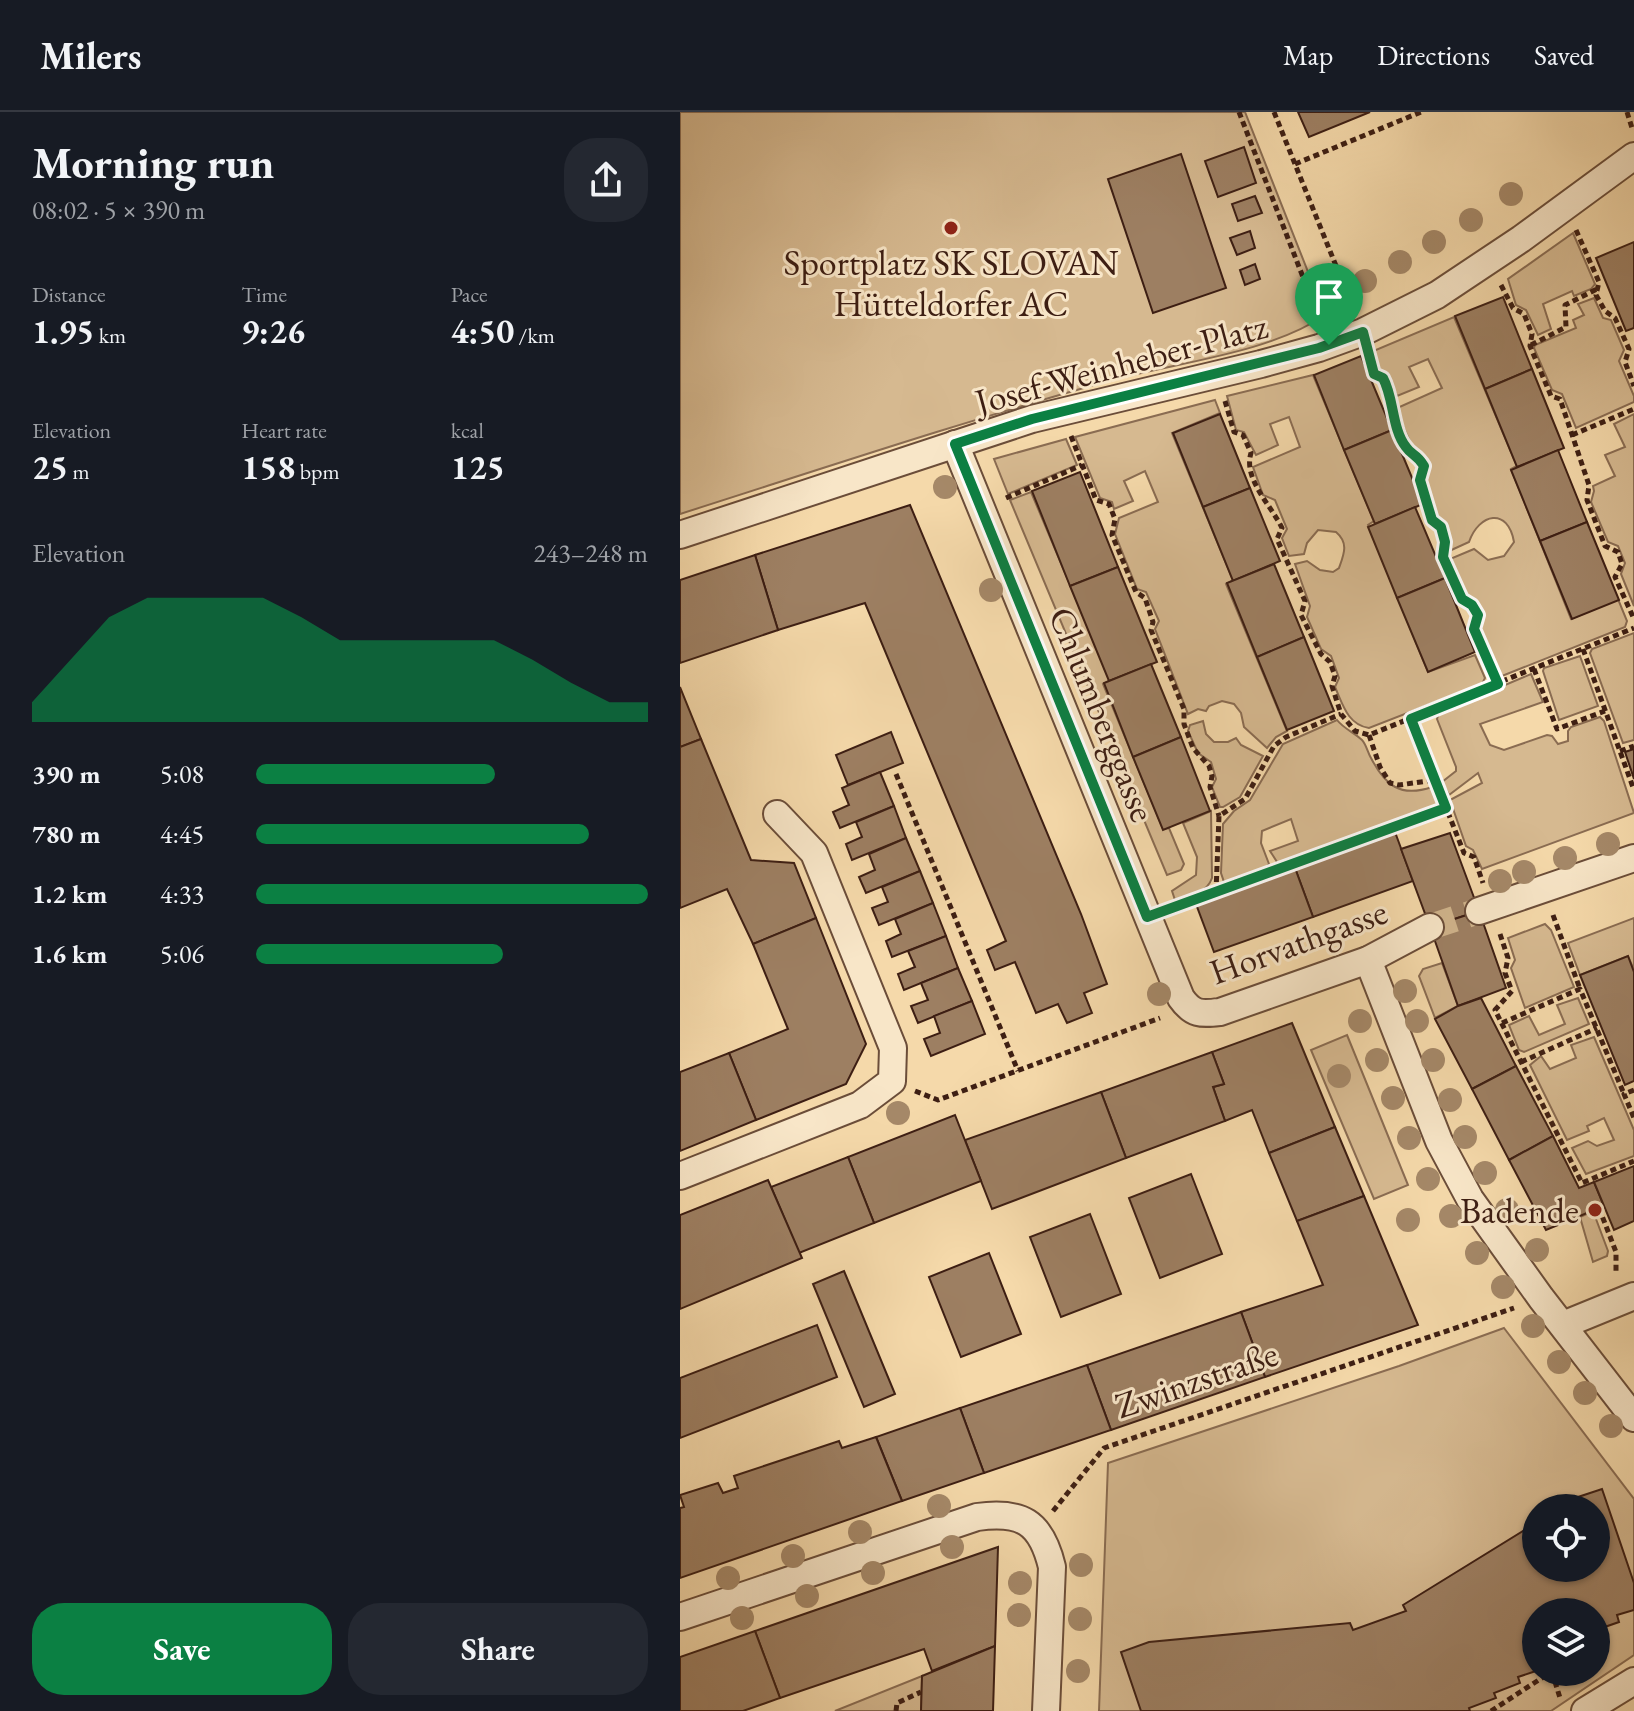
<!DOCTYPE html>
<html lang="en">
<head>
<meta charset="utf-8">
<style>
  body { margin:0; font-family:"EB Garamond",serif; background:#242831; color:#f1f3f6; height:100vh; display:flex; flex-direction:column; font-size:30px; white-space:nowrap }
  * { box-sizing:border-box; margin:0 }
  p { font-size:26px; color:#9ea1a6 }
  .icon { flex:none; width:44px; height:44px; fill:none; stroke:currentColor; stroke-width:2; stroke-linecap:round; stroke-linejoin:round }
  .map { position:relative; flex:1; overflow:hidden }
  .details { display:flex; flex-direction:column; background:#171b24; width:680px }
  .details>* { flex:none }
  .fabs { position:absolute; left:842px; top:1382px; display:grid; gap:16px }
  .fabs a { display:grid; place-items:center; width:88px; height:88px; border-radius:50%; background:#171b24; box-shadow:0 2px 6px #0004; font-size:40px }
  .pin { position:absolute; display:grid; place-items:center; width:68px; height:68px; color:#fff; margin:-82px -34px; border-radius:50% 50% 50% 0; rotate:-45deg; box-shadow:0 0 8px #0007 }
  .pin .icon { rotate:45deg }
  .round { display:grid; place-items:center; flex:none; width:84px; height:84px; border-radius:32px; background:#242831 }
  .headline { display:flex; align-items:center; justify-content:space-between; height:136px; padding:0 32px }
  h1 { font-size:44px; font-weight:700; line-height:60px }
  .figures { display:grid; grid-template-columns:repeat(3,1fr); gap:12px; height:136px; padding:8px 32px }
  .figures div { display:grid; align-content:center }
  .figures b { font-size:34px; font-weight:700 }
  .figures small { font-size:22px; font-weight:400 }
  .figures p { font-size:22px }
  .chart { height:224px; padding:16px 32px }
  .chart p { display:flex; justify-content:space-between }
  .chart svg { width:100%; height:144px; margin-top:8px; fill:#0b8043; opacity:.7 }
  .primary-button { display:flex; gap:16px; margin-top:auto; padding:16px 32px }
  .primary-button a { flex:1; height:92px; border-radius:32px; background:#0b8043; color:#fff; font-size:32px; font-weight:700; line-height:92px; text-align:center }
  .primary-button a+a { background:#242831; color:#f1f3f6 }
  ul { padding:0 32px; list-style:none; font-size:26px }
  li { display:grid; grid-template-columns:128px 96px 1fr; align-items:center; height:60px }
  li i { height:20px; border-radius:10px; background:#0b8043 }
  header { display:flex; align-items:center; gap:48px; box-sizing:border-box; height:112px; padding:0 40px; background:#171b24; border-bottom:2px solid #363941 }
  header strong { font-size:38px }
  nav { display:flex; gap:44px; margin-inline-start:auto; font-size:28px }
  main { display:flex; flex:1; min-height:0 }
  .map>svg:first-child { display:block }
</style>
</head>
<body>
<header>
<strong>Milers</strong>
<nav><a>Map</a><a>Directions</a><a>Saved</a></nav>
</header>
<main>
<section class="details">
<div class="headline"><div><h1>Morning run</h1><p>08:02 · 5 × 390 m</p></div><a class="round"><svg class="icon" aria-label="share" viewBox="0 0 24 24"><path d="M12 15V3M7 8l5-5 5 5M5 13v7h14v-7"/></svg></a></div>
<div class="figures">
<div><p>Distance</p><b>1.95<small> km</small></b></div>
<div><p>Time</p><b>9:26</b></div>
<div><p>Pace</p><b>4:50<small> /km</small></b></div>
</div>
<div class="figures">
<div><p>Elevation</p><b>25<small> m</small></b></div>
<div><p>Heart rate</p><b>158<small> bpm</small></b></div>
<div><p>kcal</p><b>125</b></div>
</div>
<div class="chart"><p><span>Elevation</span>243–248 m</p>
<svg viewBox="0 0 160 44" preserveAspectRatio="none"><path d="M0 44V38L10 25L20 12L30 6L40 6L50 6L60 6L70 12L80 19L90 19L100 19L110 19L120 19L130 25L140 32L150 38L160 38V44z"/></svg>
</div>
<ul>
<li><b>390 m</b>5:08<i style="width:61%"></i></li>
<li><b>780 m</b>4:45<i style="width:85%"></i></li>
<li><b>1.2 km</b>4:33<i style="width:100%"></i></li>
<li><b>1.6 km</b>5:06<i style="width:63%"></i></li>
</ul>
<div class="primary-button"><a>Save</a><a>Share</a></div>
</section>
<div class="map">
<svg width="954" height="1599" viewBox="0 0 954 1599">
  <rect width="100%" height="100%" fill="#f5d9aa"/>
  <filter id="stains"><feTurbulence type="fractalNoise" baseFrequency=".0025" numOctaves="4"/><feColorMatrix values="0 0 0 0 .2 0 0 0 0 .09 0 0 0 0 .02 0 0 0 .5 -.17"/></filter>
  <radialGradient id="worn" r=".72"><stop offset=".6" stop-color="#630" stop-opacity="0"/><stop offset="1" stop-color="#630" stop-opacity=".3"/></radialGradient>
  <g fill="#d6b990" stroke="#8a6c52" stroke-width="2" fill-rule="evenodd">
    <path d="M0,0H565L645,203C589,242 491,251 425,270C282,310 141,357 0,402Z"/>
    <path d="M893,121L915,172L911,177L894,184L892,179L863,192L871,217L858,223L846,198L836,193L828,167Z"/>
    <path d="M914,186L923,206L931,208L944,238L939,249L954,284V290L896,316L882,282L872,278L854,236L855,233L896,216L893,208L904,203L898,192Z"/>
    <path d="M774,205L837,354L831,357L891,507L938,487L947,509L945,515L822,564H818L798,515L802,503L794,489L785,486L770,447L794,437L808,448L824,444L834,430C828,395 799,401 789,430L767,440L768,431L762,413L754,407L743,370L747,354L742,343L733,336L715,297L762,276L748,247L729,255L739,275L717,284L706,263L699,261L691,240Z"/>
    <path d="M633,263L694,409L688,413L748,560L795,543L805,566L802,572L689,616C668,613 663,593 655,575L659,566L651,544L641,537L627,505L630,494L615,452L627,449L640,458L653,460L659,456C664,442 669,431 656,420L638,418L627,431L624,442L609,444L602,426L607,417L595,388L583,383L573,355L620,335L609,305L590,312L598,333L576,343L564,320L556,318L547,284Z"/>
    <path d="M535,288L540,301L492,321L553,468L546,472L607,619L596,625L587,636L564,615L561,601L554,592L542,589L529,594L526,599L518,597L508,602L475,517L479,509L466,480L457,477L435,422L439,406L478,390L465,359L444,369L453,389L434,397L432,390L420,386L395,325Z"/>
    <path d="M954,302V494L941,462L945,451L938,434L928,430L911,390L914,379L913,374L935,364L925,343L945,335L934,312Z"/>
    <path d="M386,327L397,353L328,382L314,347Z"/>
    <path d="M351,380L430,568L423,572L483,717L489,716L504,752L501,758L487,763L330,388Z"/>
    <path d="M954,521V628L943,631L910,541L912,537Z"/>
    <path d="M900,544L918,594L879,608L863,559L864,556Z"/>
    <path d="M851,562L863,590L800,612L810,633L824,638L867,623L872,624L878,632L888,629V619L891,615L920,605L924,609L954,701L802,757L793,738L786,734L770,688L802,671L798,661L769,683L762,670L776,659V655L757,607L759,601Z"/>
    <path d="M657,608C664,617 675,621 682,628C686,632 688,641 691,646C705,673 720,686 752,675L757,683L758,695L599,753L590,739L618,729L611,707L582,719L581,731L589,752L585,757L547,771L544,770L541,761L543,712L554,699L570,688L603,632Z"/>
    <path d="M523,609L526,622L534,630H548L556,626L561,633L583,644L560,685L543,695H540L532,675L536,667L531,650L518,641L508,619L510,613Z"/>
    <path d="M531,699L532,766C527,781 510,784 495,788L492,779L516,763L517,745L503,711Z"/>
    <path d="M954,806V858L948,844L900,863L888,831Z"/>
    <path d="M865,812L871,818L894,875L845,896L831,856L835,848L828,826Z"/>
    <path d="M762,851L778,894L755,906L739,864L743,857Z"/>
    <path d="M898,886L909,912L844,940L839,938L829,913L849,904L859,923L885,912L877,893Z"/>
    <path d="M667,923L728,1073L694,1087L631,938Z"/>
    <path d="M914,925L954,1018V1044L906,1062L892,1036L908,1029L917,1034L934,1028L924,1006L907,1014L909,1019L887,1028L850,953L861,944L870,957L896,946L891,933Z"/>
    <path d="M913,1099L928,1139L927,1144L913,1150L900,1105Z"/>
    <path d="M824,1216L954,1387V1543L871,1599H419L428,1351L719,1254ZM856,1396H916V1456H856ZM856,1500H916V1560H856Z"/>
    <path d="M242,1564L241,1599H155Z"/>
  </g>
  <g fill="#9d7f62" stroke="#3d1e13" stroke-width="2">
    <path d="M618,0H690L629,25Z"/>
    <path d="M564,35L576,71L538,85L525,49Z"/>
    <path d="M501,42L546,176L473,201L428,67Z"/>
    <path d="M575,84L582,101L558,109L552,92Z"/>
    <path d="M570,119L575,136L557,143L550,126Z"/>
    <path d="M954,130V216L946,219L916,146Z"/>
    <path d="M575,152L580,167L565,173L560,158Z"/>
    <path d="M823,185L852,257L805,277L775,204Z"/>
    <path d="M681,244L712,318L664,338L634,263Z"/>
    <path d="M852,257L884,336L837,355L805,277Z"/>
    <path d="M540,302L570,376L523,395L493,321Z"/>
    <path d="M712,318L743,392L695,412L664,338Z"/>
    <path d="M878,338L907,410L860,429L831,358Z"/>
    <path d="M400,360L438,455L390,474L352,379Z"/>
    <path d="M570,376L600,449L553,469L523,395Z"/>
    <path d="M230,393L401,802L427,872L404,881L412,901L387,911L378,892L356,901L335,850L315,858L307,838L326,829L185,491L98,518L75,443Z"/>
    <path d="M735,395L765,466L717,486L688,415Z"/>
    <path d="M907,410L939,488L892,507L860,429Z"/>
    <path d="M75,443L98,518L0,551V468Z"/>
    <path d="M594,452L624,525L577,545L547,471Z"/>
    <path d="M438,455L477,550L429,569L390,474Z"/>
    <path d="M765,466L795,540L748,560L717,486Z"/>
    <path d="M624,525L654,599L607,618L577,545Z"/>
    <path d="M471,552L501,625L453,645L424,571Z"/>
    <path d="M0,575L21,627L0,635Z"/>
    <path d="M211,620L223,651L168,673L156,643Z"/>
    <path d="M501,625L530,699L483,718L453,645Z"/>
    <path d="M21,627L71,748L114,751L136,806L73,832L47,777L0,796V635Z"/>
    <path d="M954,637V667L945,640Z"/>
    <path d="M200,660L214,694L160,716L153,700L169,693L162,676Z"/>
    <path d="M214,694L226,726L172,748L166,732L182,725L176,710Z"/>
    <path d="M715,720L733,769L633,805L615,756Z"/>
    <path d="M770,721L799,799L750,815L721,737Z"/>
    <path d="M226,726L240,759L186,781L179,765L195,758L189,742Z"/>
    <path d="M615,756L633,805L534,840L516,792Z"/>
    <path d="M240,759L253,791L199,813L192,796L208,790L202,775Z"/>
    <path d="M253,791L266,824L212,845L206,829L221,822L215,807Z"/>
    <path d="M799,799L826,876L778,894L750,815Z"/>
    <path d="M136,806L186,932L166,972L76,1008L49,941L108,917L73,832Z"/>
    <path d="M266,824L278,856L224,878L218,862L235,855L228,839Z"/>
    <path d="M948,844L954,860V969L945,973L900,863Z"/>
    <path d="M278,856L292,889L238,911L231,894L248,888L241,871Z"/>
    <path d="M801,886L836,954L792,977L755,907L778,894Z"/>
    <path d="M292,889L305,922L251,944L244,927L260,921L254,904Z"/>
    <path d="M612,911L655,1015L589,1041L572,998L545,1009L533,975L544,972L532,940Z"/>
    <path d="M532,940L544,972L533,975L545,1009L446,1046L421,980Z"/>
    <path d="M49,941L76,1008L0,1039V960Z"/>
    <path d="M836,954L873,1024L829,1048L792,977Z"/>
    <path d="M421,980L446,1046L312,1097L285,1028Z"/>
    <path d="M275,1003L301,1069L194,1111L168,1045Z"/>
    <path d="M655,1015L684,1084L617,1109L589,1041Z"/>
    <path d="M873,1024L899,1076L914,1070L924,1094L866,1118L829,1048Z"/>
    <path d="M168,1045L194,1111L119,1141L91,1075Z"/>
    <path d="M954,1054V1109L934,1118L914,1070Z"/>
    <path d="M511,1062L542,1142L480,1166L449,1086Z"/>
    <path d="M88,1068L122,1146L0,1197V1103Z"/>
    <path d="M684,1084L738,1213L585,1265L561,1200L643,1173L617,1109Z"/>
    <path d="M410,1102L441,1182L381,1205L350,1125Z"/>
    <path d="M309,1141L341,1222L281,1245L249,1165Z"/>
    <path d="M164,1159L215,1282L184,1295L133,1172Z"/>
    <path d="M561,1200L585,1265L431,1318L407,1253Z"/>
    <path d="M137,1213L157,1265L0,1326V1266Z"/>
    <path d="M407,1253L431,1318L304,1361L280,1296Z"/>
    <path d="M280,1296L304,1361L222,1389L196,1325Z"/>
    <path d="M196,1325L222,1389L0,1466V1396L4,1395L0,1383L38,1371L43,1381L58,1376L54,1364L159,1329L162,1336Z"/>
    <path d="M922,1377L954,1471V1498L937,1503L939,1510L916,1518V1500H856V1559L838,1565L840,1571L814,1581L816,1586L789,1596L790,1599H461L441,1540L469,1530L670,1511L673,1518L726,1499L723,1493L856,1411V1456H916V1396H880L895,1386Z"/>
    <path d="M318,1435L315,1534L252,1559L244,1537L100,1586L75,1519Z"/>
    <path d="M75,1519L100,1586L63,1599H0V1545Z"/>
    <path d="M315,1534L313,1599H241L242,1564Z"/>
  </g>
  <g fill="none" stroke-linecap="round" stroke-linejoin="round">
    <path stroke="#d0b48c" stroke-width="26" stroke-dasharray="26 13" stroke-linecap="butt" d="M750,815L799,799"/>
    <g stroke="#6b4d39" stroke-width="30">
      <g id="street">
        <path d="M275,332L501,886C513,903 521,902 540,900L688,848L750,815"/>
        <path d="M0,423L352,307L581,252L639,236L683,220L757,183L841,127L954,44"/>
        <path d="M799,799L954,746"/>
        <path d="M688,848L759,1029L790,1087L861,1186L954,1306"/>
        <path d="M0,1064L180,993L212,969L213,936L134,741L97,702"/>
        <path d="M883,1213L954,1184"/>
        <path d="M0,1505L297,1405C341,1399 361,1409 372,1455L366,1599"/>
        <path d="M905,1599L954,1569"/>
      </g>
    </g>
    <g stroke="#3d1e13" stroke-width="5" stroke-dasharray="6 4" stroke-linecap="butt">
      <path d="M559,0L640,209"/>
      <path d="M594,0L673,196"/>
      <path d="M947,0L952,16"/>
      <path d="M615,52L741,0"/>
      <path d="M896,118L919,170L916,183L925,199L935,206L949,237L945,250L954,274"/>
      <path d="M821,173L833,196L844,202L852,222L850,234L871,284L880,287L909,373L907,388L925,434L938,440L942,452L935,465L954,507"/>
      <path d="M851,233L886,215L885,193L917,177"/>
      <path d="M690,247L694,262C721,273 708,316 726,336C734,344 737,342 744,354L740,368L746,393L752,408L761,415L765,430L763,445L782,487L792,493L798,503L794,517L818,572"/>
      <path d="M545,289L554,320L563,323L571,341C563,367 591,393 602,416L597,427L625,489L621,503L641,542L650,550L655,564L652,574L661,602L675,619L689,623L954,516"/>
      <path d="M892,323L954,297"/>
      <path d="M391,324L416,388L429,392L435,407L432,423L456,480L465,486L473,510L471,518L504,597V612L513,636L529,654L532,664L530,675L539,704"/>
      <path d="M326,386L402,353"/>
      <path d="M903,537L954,678"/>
      <path d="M854,557L877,617L925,599"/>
      <path d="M731,607L784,741L794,745L803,771"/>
      <path d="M689,623L700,655L710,671L719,673L755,668"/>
      <path d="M940,639L954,634"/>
      <path d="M216,662L338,959"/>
      <path d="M536,780L539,704L565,687L594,634L606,625L661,602"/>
      <path d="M493,796L766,696"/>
      <path d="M873,803L900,877"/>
      <path d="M820,822L828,846L825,861L832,879L815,898L902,1071L954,1049"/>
      <path d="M822,911L900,877L944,982"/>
      <path d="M841,950L917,916"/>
      <path d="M954,978L944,982L954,1006"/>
      <path d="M235,979L258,988L480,906"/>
      <path d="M919,1096L936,1140V1160"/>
      <path d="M373,1399L424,1336L834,1196"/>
      <path d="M872,1560L880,1586"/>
      <path d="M216,1599L217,1591L241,1580"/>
      <path d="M811,1599L871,1560"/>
    </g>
    <use href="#street" stroke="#f8e6c8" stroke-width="26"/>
  </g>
  <g fill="#a58868">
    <circle cx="831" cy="82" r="12"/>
    <circle cx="791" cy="108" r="12"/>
    <circle cx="754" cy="130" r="12"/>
    <circle cx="720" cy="150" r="12"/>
    <circle cx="685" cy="169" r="12"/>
    <circle cx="265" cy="375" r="12"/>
    <circle cx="311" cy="478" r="12"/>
    <circle cx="928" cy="732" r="12"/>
    <circle cx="885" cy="746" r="12"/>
    <circle cx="844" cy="760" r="12"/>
    <circle cx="820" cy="769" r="12"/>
    <circle cx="725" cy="879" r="12"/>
    <circle cx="479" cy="882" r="12"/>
    <circle cx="680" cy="909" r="12"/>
    <circle cx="737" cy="909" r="12"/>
    <circle cx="697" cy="948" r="12"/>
    <circle cx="753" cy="948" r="12"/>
    <circle cx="659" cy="964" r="12"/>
    <circle cx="713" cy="986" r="12"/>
    <circle cx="770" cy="988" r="12"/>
    <circle cx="218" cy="1001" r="12"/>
    <circle cx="785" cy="1025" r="12"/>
    <circle cx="729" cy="1026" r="12"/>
    <circle cx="805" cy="1061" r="12"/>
    <circle cx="748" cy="1067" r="12"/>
    <circle cx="827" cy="1098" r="12"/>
    <circle cx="771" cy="1104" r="12"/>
    <circle cx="728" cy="1108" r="12"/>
    <circle cx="857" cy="1138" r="12"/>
    <circle cx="797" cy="1141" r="12"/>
    <circle cx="823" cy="1175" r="12"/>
    <circle cx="853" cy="1214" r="12"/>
    <circle cx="879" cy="1250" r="12"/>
    <circle cx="905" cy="1281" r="12"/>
    <circle cx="931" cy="1314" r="12"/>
    <circle cx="259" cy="1394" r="12"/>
    <circle cx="180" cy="1420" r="12"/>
    <circle cx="272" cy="1435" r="12"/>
    <circle cx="113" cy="1444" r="12"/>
    <circle cx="401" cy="1453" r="12"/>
    <circle cx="193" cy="1461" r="12"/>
    <circle cx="48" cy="1466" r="12"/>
    <circle cx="340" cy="1471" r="12"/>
    <circle cx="127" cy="1484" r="12"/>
    <circle cx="339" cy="1503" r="12"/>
    <circle cx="62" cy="1506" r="12"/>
    <circle cx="400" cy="1507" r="12"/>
    <circle cx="398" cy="1559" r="12"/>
  </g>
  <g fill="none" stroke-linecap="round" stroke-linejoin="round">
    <g stroke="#fff" stroke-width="16">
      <path id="route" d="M683,220L694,262L703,266C714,286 712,318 726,335C732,344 736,341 744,354L740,368L752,408L761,415L765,430L763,445L782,487L792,493L798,503L794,517L818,572L731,607L766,696L467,805L275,332L352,307L639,236Z"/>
    </g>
    <use href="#route" stroke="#0b8043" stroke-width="10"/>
  </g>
  <g fill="#8f2418" stroke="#f8e6c8" stroke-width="3">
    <circle cx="271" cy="116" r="8"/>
    <circle cx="915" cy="1098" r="8"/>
  </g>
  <g text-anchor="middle" stroke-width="6" stroke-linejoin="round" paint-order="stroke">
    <g font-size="36" fill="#3d1e13" stroke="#f8e6c8">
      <text x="271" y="163">Sportplatz SK SLOVAN<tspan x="271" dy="41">Hütteldorfer AC</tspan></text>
      <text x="899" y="1111" text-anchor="end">Badende</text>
    </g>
    <g font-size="36" fill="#3d1e13" stroke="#f8e6c8">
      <text transform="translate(441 251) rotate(-15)" y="13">Josef-Weinheber-Platz</text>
      <text transform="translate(423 602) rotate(68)" y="13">Chlumberggasse</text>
      <text transform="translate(618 829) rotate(-20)" y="13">Horvathgasse</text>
      <text transform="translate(516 1267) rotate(-19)" y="13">Zwinzstraße</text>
    </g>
  </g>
  <rect width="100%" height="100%" filter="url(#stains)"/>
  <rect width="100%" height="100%" fill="url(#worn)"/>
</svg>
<div class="fabs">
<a><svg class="icon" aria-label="locate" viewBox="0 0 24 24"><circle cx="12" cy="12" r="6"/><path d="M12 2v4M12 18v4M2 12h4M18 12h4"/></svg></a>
<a><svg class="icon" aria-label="layers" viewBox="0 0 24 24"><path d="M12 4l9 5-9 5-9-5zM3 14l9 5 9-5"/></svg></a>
</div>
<div class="pin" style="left:649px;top:233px;background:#1e9e55"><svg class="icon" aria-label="arrive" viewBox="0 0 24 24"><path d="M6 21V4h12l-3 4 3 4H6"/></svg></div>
</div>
</main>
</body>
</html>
